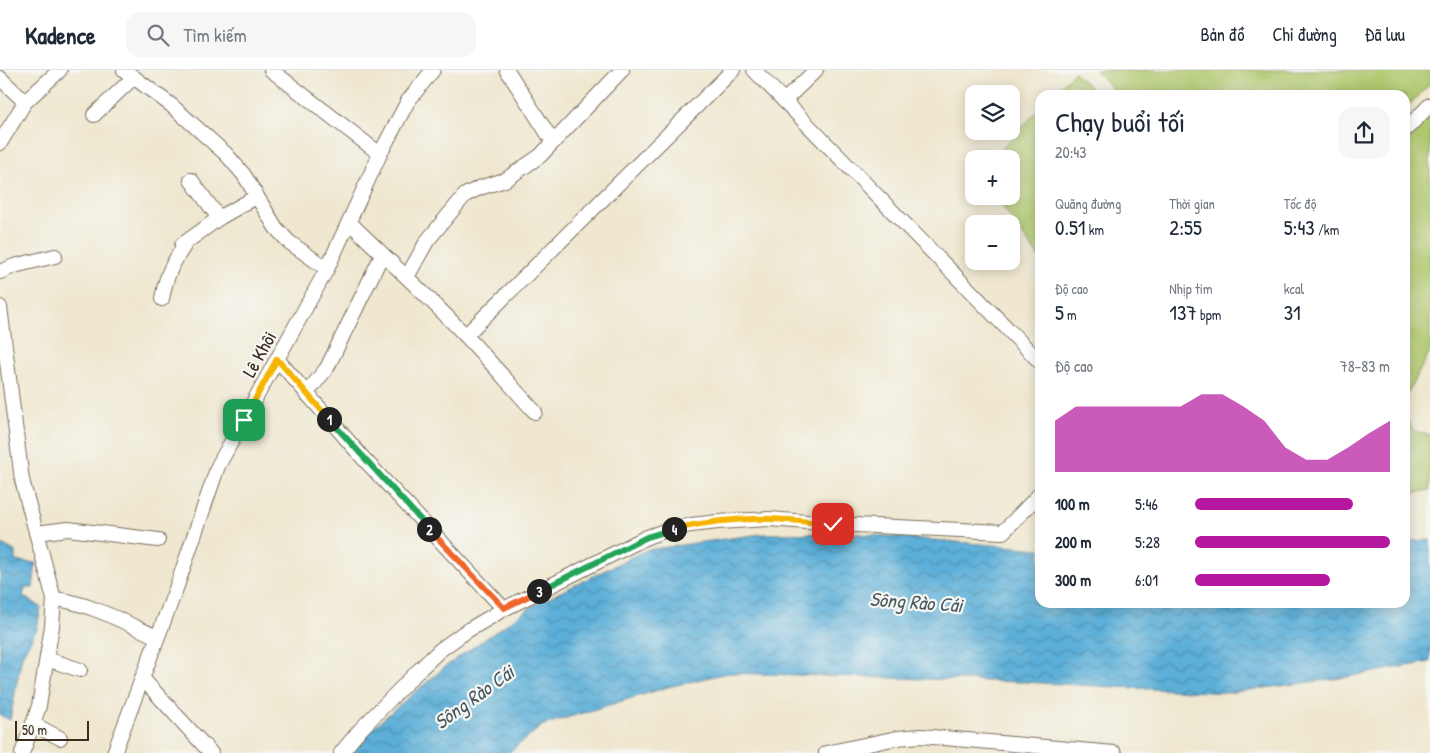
<!DOCTYPE html>
<html lang="vi">
<head>
<meta charset="utf-8">
<style>
  body { margin:0; font-family:"Patrick Hand",sans-serif; background:#f6f6f7; color:#1f2937; height:100vh; display:flex; flex-direction:column; font-size:19px; white-space:nowrap }
  * { box-sizing:border-box; margin:0 }
  p { font-size:16px; color:#747a83 }
  .icon { flex:none; width:28px; height:28px; fill:none; stroke:currentColor; stroke-width:2; stroke-linecap:round; stroke-linejoin:round }
  .map { position:relative; flex:1; overflow:hidden }
  .details { position:absolute; left:1035px; top:20px; width:375px; height:518px; display:flex; flex-direction:column; background:#fff; border-radius:15px; box-shadow:0 2px 12px #0003 }
  .details>* { flex:none }
  .buttons { position:absolute; left:965px; top:15px; display:grid; gap:10px }
  .buttons a { display:grid; place-items:center; width:55px; height:55px; border-radius:10px; background:#fff; box-shadow:0 2px 12px #0003; font-size:25px }
  .scale { position:absolute; left:15px; bottom:12px; width:74px; box-sizing:border-box; padding-left:5px; border:2px solid #3b2a1e; border-top:0; font-size:14px; line-height:18px; white-space:nowrap; color:#3b2a1e; -webkit-text-stroke:4px #f6f6f2; paint-order:stroke }
  .pin { position:absolute; display:grid; place-items:center; width:42px; height:42px; color:#fff; margin:-21px; border-radius:10px; box-shadow:0 2px 8px #0006 }
  .km { position:absolute; width:25px; height:25px; margin:-12px; border-radius:50%; background:#222; color:#fff; font-size:14px; line-height:25px; text-align:center }
  .round { display:grid; place-items:center; flex:none; width:52px; height:52px; border-radius:15px; background:#f6f6f7 }
  .summary { display:flex; align-items:center; justify-content:space-between; height:85px; padding:0 20px }
  h1 { font-size:28px; font-weight:600; line-height:38px }
  .stats { display:grid; grid-template-columns:repeat(3,1fr); gap:8px; height:85px; padding:5px 20px }
  .stats div { display:grid; align-content:center }
  .stats b { font-size:21px; font-weight:600 }
  .stats small { font-size:14px; font-weight:400 }
  .stats p { font-size:14px }
  .chart { height:140px; padding:10px 20px }
  .chart p { display:flex; justify-content:space-between }
  .chart svg { width:100%; height:90px; margin-top:5px; fill:#b5179e; opacity:.7 }
  ul { padding:0 20px; list-style:none; font-size:16px }
  li { display:grid; grid-template-columns:80px 60px 1fr; align-items:center; height:38px }
  li i { height:12px; border-radius:6px; background:#b5179e }
  header { display:flex; align-items:center; gap:30px; box-sizing:border-box; height:70px; padding:0 25px; background:#fff; border-bottom:1px solid #e0e1e3 }
  header strong { font-size:24px }
  nav { display:flex; gap:28px; margin-inline-start:auto; font-size:18px }
  .search { width:350px; height:45px; background:#f6f6f7; display:flex; align-items:center; gap:12px; box-sizing:border-box; padding:0 18px; border-radius:15px; color:#747a83; font-size:19px }
  .map>svg:first-child { display:block }
</style>
</head>
<body>
<header>
<strong>Kadence</strong>
<div class="search"><svg class="icon" aria-label="search" viewBox="0 0 24 24"><circle cx="10" cy="10" r="6"/><path d="M15 15l6 6"/></svg>Tìm kiếm</div>
<nav><a>Bản đồ</a><a>Chỉ đường</a><a>Đã lưu</a></nav>
</header>
<div class="map">
<svg width="1430" height="683" viewBox="0 0 1430 683">
  <defs>
    <pattern id="water-waves" width="16" height="10" patternUnits="userSpaceOnUse" patternTransform="scale(1.25)"><rect width="16" height="10" fill="#5cafd8"/><path d="M0 5q4-4 8 0t8 0" fill="none" stroke="#4d8faf"/></pattern>
  </defs>
  <rect width="100%" height="100%" fill="#f6f6f2"/>
  <filter id="ink" filterUnits="userSpaceOnUse"><feTurbulence type="fractalNoise" baseFrequency=".02" numOctaves="2"/><feDisplacementMap in="SourceGraphic" scale="10" xChannelSelector="R" yChannelSelector="G"/><feConvolveMatrix kernelMatrix="1 2 1 2 8 2 1 2 1" color-interpolation-filters="sRGB"/></filter>
  <filter id="wash" filterUnits="userSpaceOnUse"><feTurbulence type="fractalNoise" baseFrequency=".0096" numOctaves="4" result="noise"/><feDisplacementMap in="SourceGraphic" scale="20" xChannelSelector="R" yChannelSelector="G"/><feGaussianBlur stdDeviation="1.12" result="paint"/><feColorMatrix in="noise" values="0 0 0 0 0 0 0 0 0 0 0 0 0 0 0 0 0 1.4 0 .05"/><feComposite in="paint" operator="in"/></filter>
  <g filter="url(#wash)">
    <rect width="100%" height="100%" fill="#efe7cf"/>
    <g fill="#afc76d" stroke="#757846">
      <path d="M1095,0H1430V14L1405,39V25H1118Z"/>
      <path d="M1074,2L1098,25H1053Z"/>
      <path d="M1040,38V189L995,126H1011V89H992Z"/>
      <path d="M1430,47V282L1407,324L1405,322V71Z"/>
      <path d="M1405,346L1414,361L1430,365V420L1405,425Z"/>
    </g>
    <g fill="url(#water-waves)" stroke="#4c6c7b">
      <path d="M850,463L1040,479V532H1405V471L1430,470V592L1341,608L1227,623L1023,612L727,603L668,617L543,655L508,683H352L357,671L446,596L534,535L646,480L760,464Z"/>
      <path d="M0,473L15,481V491L36,493L33,518H25L23,526L41,537L37,559L22,586L10,650L0,645Z"/>
    </g>
  </g>
  <g filter="url(#ink)">
    <g fill="none" stroke-linecap="round" stroke-linejoin="round">
      <g stroke="#7a6c5c" stroke-width="16">
        <g id="minor">
          <path d="M124,0L171,35L226,84L244,105L276,158L289,172L327,199"/>
          <path d="M271,0L380,84"/>
          <path d="M507,0L553,72"/>
          <path d="M754,0L1040,292"/>
          <path d="M0,8L25,32"/>
          <path d="M784,31L816,0"/>
          <path d="M94,45L134,7"/>
          <path d="M1405,60L1430,35"/>
          <path d="M0,73L25,32L60,0"/>
          <path d="M191,110L219,148"/>
          <path d="M349,152C388,190 428,226 465,265C489,290 512,317 535,342"/>
          <path d="M182,175L219,148L256,127"/>
          <path d="M0,202L14,196L55,186"/>
          <path d="M407,207L427,171L465,125L479,118L505,110L540,86L622,0"/>
          <path d="M162,229C166,206 171,196 184,176"/>
          <path d="M0,237L22,410L54,529L52,556L39,636L33,654L22,683"/>
          <path d="M466,265L733,0"/>
          <path d="M277,289L363,388L504,539L465,562L440,580L420,599L359,661L341,683"/>
          <path d="M306,324L327,298L382,185"/>
          <path d="M36,463L68,459L158,470"/>
          <path d="M54,529C85,531 128,554 157,567"/>
          <path d="M504,539L647,467L667,460L691,455L718,452L769,449L833,454L1003,462L1040,424"/>
          <path d="M47,589L80,600"/>
          <path d="M142,608L211,683"/>
          <path d="M33,654L60,668"/>
          <path d="M114,683L177,516L218,396L327,199L380,84L408,31L433,0"/>
          <path d="M826,683L897,668L921,666L1114,683"/>
        </g>
      </g>
      <use href="#minor" stroke="#fff" stroke-width="14"/>
    </g>
  </g>
  <g fill="none" stroke-linecap="round" stroke-linejoin="round" filter="url(#ink)">
    <g stroke="#fff" stroke-width="10">
      <path id="split-1" d="M244,350L277,289L329,349"/>
    </g>
    <g stroke="#fff" stroke-width="10">
      <path id="split-2" d="M329,349L429,459"/>
    </g>
    <g stroke="#fff" stroke-width="10">
      <path id="split-3" d="M429,459L504,538L539,521"/>
    </g>
    <g stroke="#fff" stroke-width="10">
      <path id="split-4" d="M539,521L647,467L674,459"/>
    </g>
    <g stroke="#fff" stroke-width="10">
      <path id="split-5" d="M674,459C706,452 739,448 771,449C792,450 812,452 833,454"/>
    </g>
    <use href="#split-1" stroke="#f5b400" stroke-width="6"/>
    <use href="#split-2" stroke="#22a559" stroke-width="6"/>
    <use href="#split-3" stroke="#f0652b" stroke-width="6"/>
    <use href="#split-4" stroke="#22a559" stroke-width="6"/>
    <use href="#split-5" stroke="#f5b400" stroke-width="6"/>
  </g>
  <g text-anchor="middle" stroke-width="4.5" stroke-linejoin="round" paint-order="stroke">
    <g font-size="19" fill="#3b2a1e" stroke="#f6f6f2">
      <text transform="translate(259 284) rotate(-61)" y="7">Lê Khôi</text>
    </g>
    <g font-size="20" font-style="italic" fill="#47595f" stroke="#f6f6f2">
      <text transform="translate(916 532) rotate(4)" y="7">Sông Rào Cái</text>
      <text transform="translate(474 627) rotate(-36)" y="7">Sông Rào Cái</text>
    </g>
  </g>
</svg>
<div class="buttons">
<a><svg class="icon" aria-label="layers" viewBox="0 0 24 24"><path d="M12 4l9 5-9 5-9-5zM3 14l9 5 9-5"/></svg></a>
<a>+</a>
<a>−</a>
</div>
<div class="scale">50 m</div>
<div class="pin" style="left:244px;top:350px;background:#1e9e55"><svg class="icon" aria-label="arrive" viewBox="0 0 24 24"><path d="M6 21V4h12l-3 4 3 4H6"/></svg></div>
<div class="pin" style="left:833px;top:454px;background:#d93025"><svg class="icon" aria-label="check" viewBox="0 0 24 24"><path d="M5 12l5 5 9-10"/></svg></div>
<b class="km" style="left:329px;top:349px">1</b>
<b class="km" style="left:429px;top:459px">2</b>
<b class="km" style="left:539px;top:521px">3</b>
<b class="km" style="left:674px;top:459px">4</b>
<section class="details">
<div class="summary"><div><h1>Chạy buổi tối</h1><p>20:43</p></div><a class="round"><svg class="icon" aria-label="share" viewBox="0 0 24 24"><path d="M12 15V3M7 8l5-5 5 5M5 13v7h14v-7"/></svg></a></div>
<div class="stats">
<div><p>Quãng đường</p><b>0.51<small> km</small></b></div>
<div><p>Thời gian</p><b>2:55</b></div>
<div><p>Tốc độ</p><b>5:43<small> /km</small></b></div>
</div>
<div class="stats">
<div><p>Độ cao</p><b>5<small> m</small></b></div>
<div><p>Nhịp tim</p><b>137<small> bpm</small></b></div>
<div><p>kcal</p><b>31</b></div>
</div>
<div class="chart"><p><span>Độ cao</span>78–83 m</p>
<svg viewBox="0 0 160 44" preserveAspectRatio="none"><path d="M0 44V19L10 12L20 12L30 12L40 12L50 12L60 12L70 6L80 6L90 12L100 19L110 32L120 38L130 38L140 32L150 25L160 19V44z"/></svg>
</div>
<ul>
<li><b>100 m</b>5:46<i style="width:81%"></i></li>
<li><b>200 m</b>5:28<i style="width:100%"></i></li>
<li><b>300 m</b>6:01<i style="width:69%"></i></li>
</ul>
</section>
</div>
</body>
</html>
